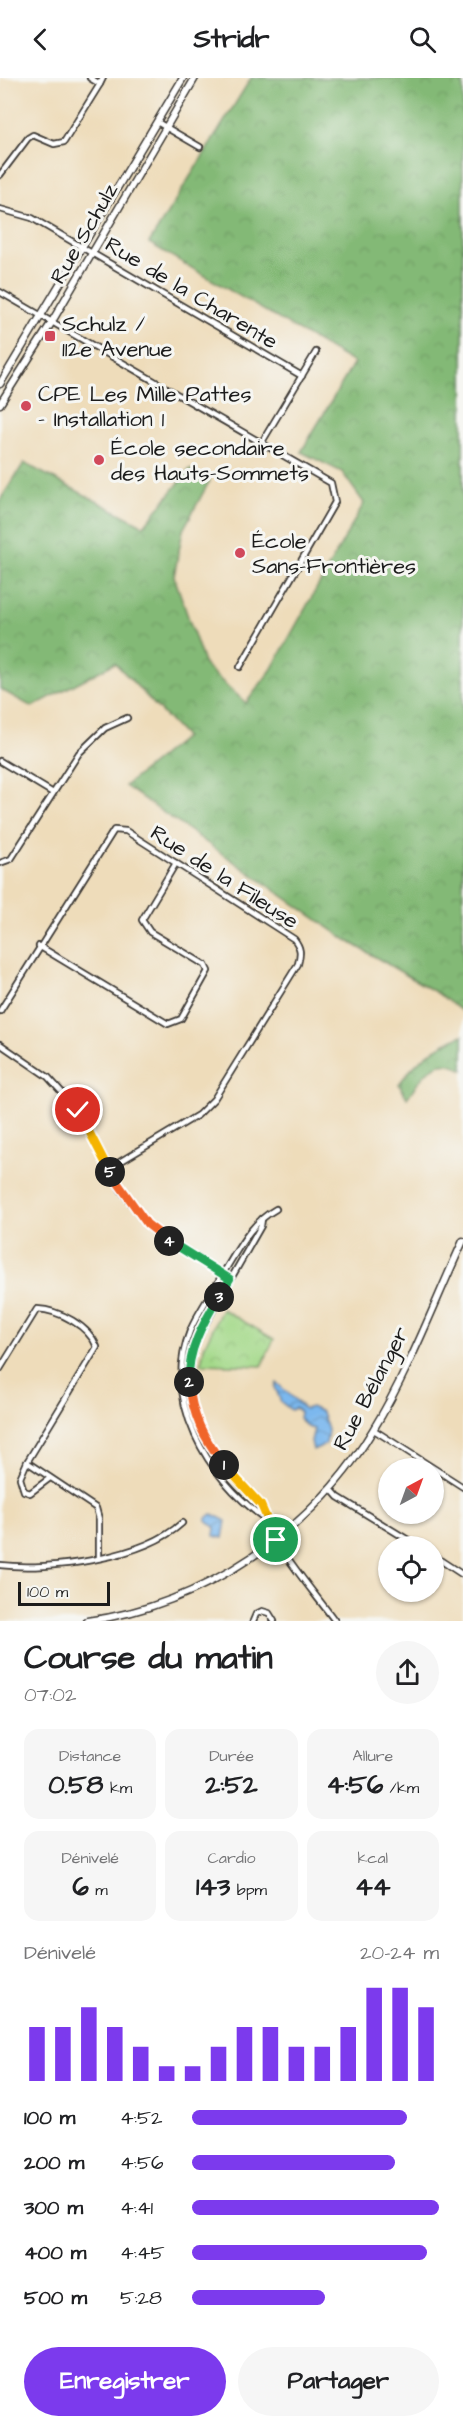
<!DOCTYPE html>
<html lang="fr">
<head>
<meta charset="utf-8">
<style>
  body { margin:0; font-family:"Architects Daughter",sans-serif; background:#f6f6f6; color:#202124; height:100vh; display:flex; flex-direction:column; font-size:22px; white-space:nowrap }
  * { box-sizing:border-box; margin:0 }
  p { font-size:20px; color:#757577 }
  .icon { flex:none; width:33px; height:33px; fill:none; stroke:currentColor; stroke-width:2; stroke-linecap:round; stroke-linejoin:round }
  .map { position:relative; height:1543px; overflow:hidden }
  .sheet { display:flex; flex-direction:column; background:#fff; flex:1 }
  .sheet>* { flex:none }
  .needle { width:39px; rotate:41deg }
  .fabs { position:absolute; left:378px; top:1380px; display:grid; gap:12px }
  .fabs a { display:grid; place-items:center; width:66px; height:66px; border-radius:50%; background:#fff; box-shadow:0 2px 4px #0004; font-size:30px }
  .scale { position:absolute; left:18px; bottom:15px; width:92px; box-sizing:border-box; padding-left:6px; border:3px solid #1c1c1c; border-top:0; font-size:16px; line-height:21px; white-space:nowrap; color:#1c1c1c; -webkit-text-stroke:4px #f6f6f2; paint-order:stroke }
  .pin { position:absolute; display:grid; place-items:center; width:51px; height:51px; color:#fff; margin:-26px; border:3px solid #fff; border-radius:50%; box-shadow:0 2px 6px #0007 }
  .km { position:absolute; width:30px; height:30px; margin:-15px; border-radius:50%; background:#222; color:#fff; font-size:16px; line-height:30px; text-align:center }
  .round { display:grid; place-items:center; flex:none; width:63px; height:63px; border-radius:32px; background:#f6f6f6 }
  .overview { display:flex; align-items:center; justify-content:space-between; height:102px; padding:0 24px }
  h1 { font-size:33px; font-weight:800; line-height:45px }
  .figures { display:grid; grid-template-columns:repeat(3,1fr); gap:9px; height:102px; padding:6px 24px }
  .figures div { display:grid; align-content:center; border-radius:15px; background:#f6f6f6; text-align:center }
  .figures b { font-size:26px; font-weight:800 }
  .figures small { font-size:16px; font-weight:400 }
  .figures p { font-size:16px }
  .chart { height:168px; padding:12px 24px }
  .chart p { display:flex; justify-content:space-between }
  .chart svg { width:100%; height:108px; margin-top:6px; stroke:#7c3aed; stroke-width:6 }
  .primary-button { display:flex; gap:12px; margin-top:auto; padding:12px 24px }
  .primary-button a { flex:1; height:69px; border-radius:36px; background:#7c3aed; color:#fff; font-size:24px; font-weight:800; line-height:69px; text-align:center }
  .primary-button a+a { background:#f6f6f6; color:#202124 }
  ul { padding:0 24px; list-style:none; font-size:20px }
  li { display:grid; grid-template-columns:96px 72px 1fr; align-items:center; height:45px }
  li i { height:15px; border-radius:8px; background:#7c3aed }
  header { display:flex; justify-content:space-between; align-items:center; height:78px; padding:0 24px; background:#fff; font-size:27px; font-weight:800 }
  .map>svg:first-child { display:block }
</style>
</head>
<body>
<header><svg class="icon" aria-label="back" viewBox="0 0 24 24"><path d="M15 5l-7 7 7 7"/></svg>Stridr<svg class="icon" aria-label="search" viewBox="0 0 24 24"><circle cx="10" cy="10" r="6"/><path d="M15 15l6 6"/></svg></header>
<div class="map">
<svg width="463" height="1543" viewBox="0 0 463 1543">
  <defs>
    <pattern id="forest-crowns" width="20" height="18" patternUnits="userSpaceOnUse" patternTransform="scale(1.5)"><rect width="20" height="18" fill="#83b976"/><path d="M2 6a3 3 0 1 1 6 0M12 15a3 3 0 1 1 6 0" fill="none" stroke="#719e66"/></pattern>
    <pattern id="park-crowns" width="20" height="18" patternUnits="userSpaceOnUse" patternTransform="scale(1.5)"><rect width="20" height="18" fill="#a4d98a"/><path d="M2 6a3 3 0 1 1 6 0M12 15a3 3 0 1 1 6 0" fill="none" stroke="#8dba76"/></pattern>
    <pattern id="water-waves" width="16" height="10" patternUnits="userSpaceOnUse" patternTransform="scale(1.5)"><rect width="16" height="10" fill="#7cb8ee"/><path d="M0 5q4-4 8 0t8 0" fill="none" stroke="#6595c0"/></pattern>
  </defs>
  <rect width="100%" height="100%" fill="#f6f6f2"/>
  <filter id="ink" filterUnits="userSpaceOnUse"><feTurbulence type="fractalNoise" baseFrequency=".0167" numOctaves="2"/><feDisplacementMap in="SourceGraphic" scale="12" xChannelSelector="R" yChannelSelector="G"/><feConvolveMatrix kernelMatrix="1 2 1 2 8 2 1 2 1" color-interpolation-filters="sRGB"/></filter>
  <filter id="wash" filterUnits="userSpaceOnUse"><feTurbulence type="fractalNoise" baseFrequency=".008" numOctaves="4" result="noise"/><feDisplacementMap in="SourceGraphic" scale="24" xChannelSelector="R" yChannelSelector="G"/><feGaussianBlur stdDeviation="1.35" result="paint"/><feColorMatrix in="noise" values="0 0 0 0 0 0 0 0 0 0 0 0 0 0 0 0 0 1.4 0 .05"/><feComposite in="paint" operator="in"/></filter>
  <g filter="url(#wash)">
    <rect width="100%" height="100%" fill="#eedcba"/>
    <g fill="url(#forest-crowns)" stroke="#506a49" stroke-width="1.5">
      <path d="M251,0H463V934L437,915L348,863L125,708L185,659L115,585L32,629L0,611V422L24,385L144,448L190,391L210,402L183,452L174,498L205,588L246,625L271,592L364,425L342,394L301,374L354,285L149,165Z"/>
      <path d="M463,957V992C436,973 422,1000 407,1020L399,1006C416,982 436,968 463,957Z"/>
    </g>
    <path fill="url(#park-crowns)" stroke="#607a53" stroke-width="1.5" d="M222,1231L274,1261L262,1288L201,1286L204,1269Z"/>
    <g fill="url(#water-waves)" stroke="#4c6a85" stroke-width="1.5">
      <path d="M277,1305L305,1331L311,1329L322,1334L328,1352L326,1366L313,1372L311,1363L314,1351L307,1349L299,1340L300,1334L295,1330L291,1332L281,1324L275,1309Z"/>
      <path d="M212,1436L226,1443L223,1460L214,1458L215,1450L206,1441Z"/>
    </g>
  </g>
  <g filter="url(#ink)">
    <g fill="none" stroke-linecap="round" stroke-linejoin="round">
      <g stroke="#3c3934" stroke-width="8">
        <g id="minor">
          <path d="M90,0L100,6L103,0"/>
          <path d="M157,44L200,69"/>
          <path d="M0,97L28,60L33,57L54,66L64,64L100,6"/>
          <path d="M0,131L32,140L302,298"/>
          <path d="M0,214L331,405L335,424L240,589"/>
          <path d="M262,364L316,274"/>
          <path d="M0,683L53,715"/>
          <path d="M0,785L11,781L79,675L105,650L127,640"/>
          <path d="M39,868L168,946L181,941L208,893L205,887L150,854L142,842L176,785"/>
          <path d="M0,933L114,752L126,753L294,861C301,870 301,875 298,886L214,1021L198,1037L108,1091"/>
          <path d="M0,966L48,999L78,1032L121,1112L147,1146L159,1157L225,1198"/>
          <path d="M262,1141L261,1148L196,1262C178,1323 200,1358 238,1404C244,1412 256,1419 261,1427C266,1436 269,1450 275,1461C293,1490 315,1516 335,1543"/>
          <path d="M0,1291L37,1231C59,1232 89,1248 97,1269L27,1384L96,1430L99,1441V1480"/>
          <path d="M374,1352L463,1409"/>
          <path d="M27,1384L20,1400L24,1413L30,1415L50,1400"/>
          <path d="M331,1411L338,1419L418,1468"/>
          <path d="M264,1440C207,1399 162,1323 190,1253C198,1234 212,1215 222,1197C238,1172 249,1146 276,1131"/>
          <path d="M434,1478L463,1497"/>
          <path d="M0,1487C51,1493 144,1480 182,1445"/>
          <path d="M253,1543L256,1536L262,1533L269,1535L274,1543"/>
        </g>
      </g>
      <g stroke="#3c3934" stroke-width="9">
        <g id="tertiary">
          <path d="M0,306L183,0"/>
          <path d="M0,326L50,247L195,0"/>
          <path d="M87,1543C204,1527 313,1453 373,1352C409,1293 434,1226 463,1163"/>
        </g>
      </g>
      <use href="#minor" stroke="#fff" stroke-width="4.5"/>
      <use href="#tertiary" stroke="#fff" stroke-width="6"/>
    </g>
  </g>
  <g fill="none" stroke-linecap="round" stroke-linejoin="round" filter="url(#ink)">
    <g stroke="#fff" stroke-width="12">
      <path id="split-1" d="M224,1387L261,1427L276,1462"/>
    </g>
    <g stroke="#fff" stroke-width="12">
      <path id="split-2" d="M189,1304C192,1339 204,1360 224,1387"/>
    </g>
    <g stroke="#fff" stroke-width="12">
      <path id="split-3" d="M189,1304C187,1273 203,1245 219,1219"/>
    </g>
    <g stroke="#fff" stroke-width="12">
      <path id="split-4" d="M169,1163L230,1201L219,1219"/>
    </g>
    <g stroke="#fff" stroke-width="12">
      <path id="split-5" d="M110,1094L147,1146L169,1163"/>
    </g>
    <g stroke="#fff" stroke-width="12">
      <path id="split-6" d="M78,1032L110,1094"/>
    </g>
    <use href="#split-1" stroke="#f5b400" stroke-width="8"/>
    <use href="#split-2" stroke="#f0652b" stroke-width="8"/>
    <use href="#split-3" stroke="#22a559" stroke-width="8"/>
    <use href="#split-4" stroke="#22a559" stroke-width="8"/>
    <use href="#split-5" stroke="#f0652b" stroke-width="8"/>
    <use href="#split-6" stroke="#f5b400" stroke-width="8"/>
  </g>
  <g fill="#d1495b" stroke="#f6f6f2" stroke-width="2">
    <rect x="44" y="252" width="12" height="12" rx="3"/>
    <circle cx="26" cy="328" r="6"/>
    <circle cx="99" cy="382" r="6"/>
    <circle cx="240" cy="475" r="6"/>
  </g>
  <g text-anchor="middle" stroke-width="6" stroke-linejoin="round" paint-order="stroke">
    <g font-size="22" fill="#1c1c1c" stroke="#f6f6f2">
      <text transform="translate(83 155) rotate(-60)" y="8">Rue Schulz</text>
      <text transform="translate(192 214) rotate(31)" y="8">Rue de la Charente</text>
      <text transform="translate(225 798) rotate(33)" y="8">Rue de la Fileuse</text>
      <text transform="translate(370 1310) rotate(-62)" y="8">Rue Bélanger</text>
    </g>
    <g font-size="22" fill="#1c1c1c" stroke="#f6f6f2" text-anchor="start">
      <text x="62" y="253">Schulz /<tspan x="62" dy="25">112e Avenue</tspan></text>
      <text x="38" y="323">CPE Les Mille Pattes<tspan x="38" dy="25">- Installation 1</tspan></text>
      <text x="111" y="377">École secondaire<tspan x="111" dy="25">des Hauts-Sommets</tspan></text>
      <text x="252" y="470">École<tspan x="252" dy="25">Sans-Frontières</tspan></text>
    </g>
  </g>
</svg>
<div class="fabs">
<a><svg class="needle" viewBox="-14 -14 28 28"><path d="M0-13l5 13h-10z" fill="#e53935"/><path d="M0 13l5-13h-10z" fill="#757577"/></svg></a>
<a><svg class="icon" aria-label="locate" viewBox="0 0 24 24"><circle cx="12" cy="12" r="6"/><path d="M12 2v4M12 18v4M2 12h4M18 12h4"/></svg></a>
</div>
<div class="scale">100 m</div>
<div class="pin" style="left:276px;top:1462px;background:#1e9e55"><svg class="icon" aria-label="arrive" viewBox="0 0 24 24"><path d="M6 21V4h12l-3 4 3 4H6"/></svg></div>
<div class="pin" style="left:78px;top:1032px;background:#d93025"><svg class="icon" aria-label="check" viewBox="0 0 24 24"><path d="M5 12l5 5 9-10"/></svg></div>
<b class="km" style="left:224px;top:1387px">1</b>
<b class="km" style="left:189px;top:1304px">2</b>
<b class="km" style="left:219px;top:1219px">3</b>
<b class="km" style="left:169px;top:1163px">4</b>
<b class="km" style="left:110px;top:1094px">5</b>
</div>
<section class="sheet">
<div class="overview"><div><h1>Course du matin</h1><p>07:02</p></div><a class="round"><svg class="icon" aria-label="share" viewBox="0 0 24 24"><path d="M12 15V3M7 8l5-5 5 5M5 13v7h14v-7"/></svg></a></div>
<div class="figures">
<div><p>Distance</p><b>0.58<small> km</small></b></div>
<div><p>Durée</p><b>2:52</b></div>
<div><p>Allure</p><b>4:56<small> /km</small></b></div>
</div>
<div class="figures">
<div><p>Dénivelé</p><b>6<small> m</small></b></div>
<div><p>Cardio</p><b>143<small> bpm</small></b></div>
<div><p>kcal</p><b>44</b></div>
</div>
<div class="chart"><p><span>Dénivelé</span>20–24 m</p>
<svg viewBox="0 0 160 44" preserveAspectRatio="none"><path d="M5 44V22M15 44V22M25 44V14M35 44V22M45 44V30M55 44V38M65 44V38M75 44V30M85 44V22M95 44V22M105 44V30M115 44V30M125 44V22M135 44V6M145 44V6M155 44V14"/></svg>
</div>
<ul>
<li><b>100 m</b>4:52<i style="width:87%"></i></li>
<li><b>200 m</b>4:56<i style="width:82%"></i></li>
<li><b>300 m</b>4:41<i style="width:100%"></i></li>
<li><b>400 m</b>4:45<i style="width:95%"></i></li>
<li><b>500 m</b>5:28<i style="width:54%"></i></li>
</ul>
<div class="primary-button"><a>Enregistrer</a><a>Partager</a></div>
</section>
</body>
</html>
